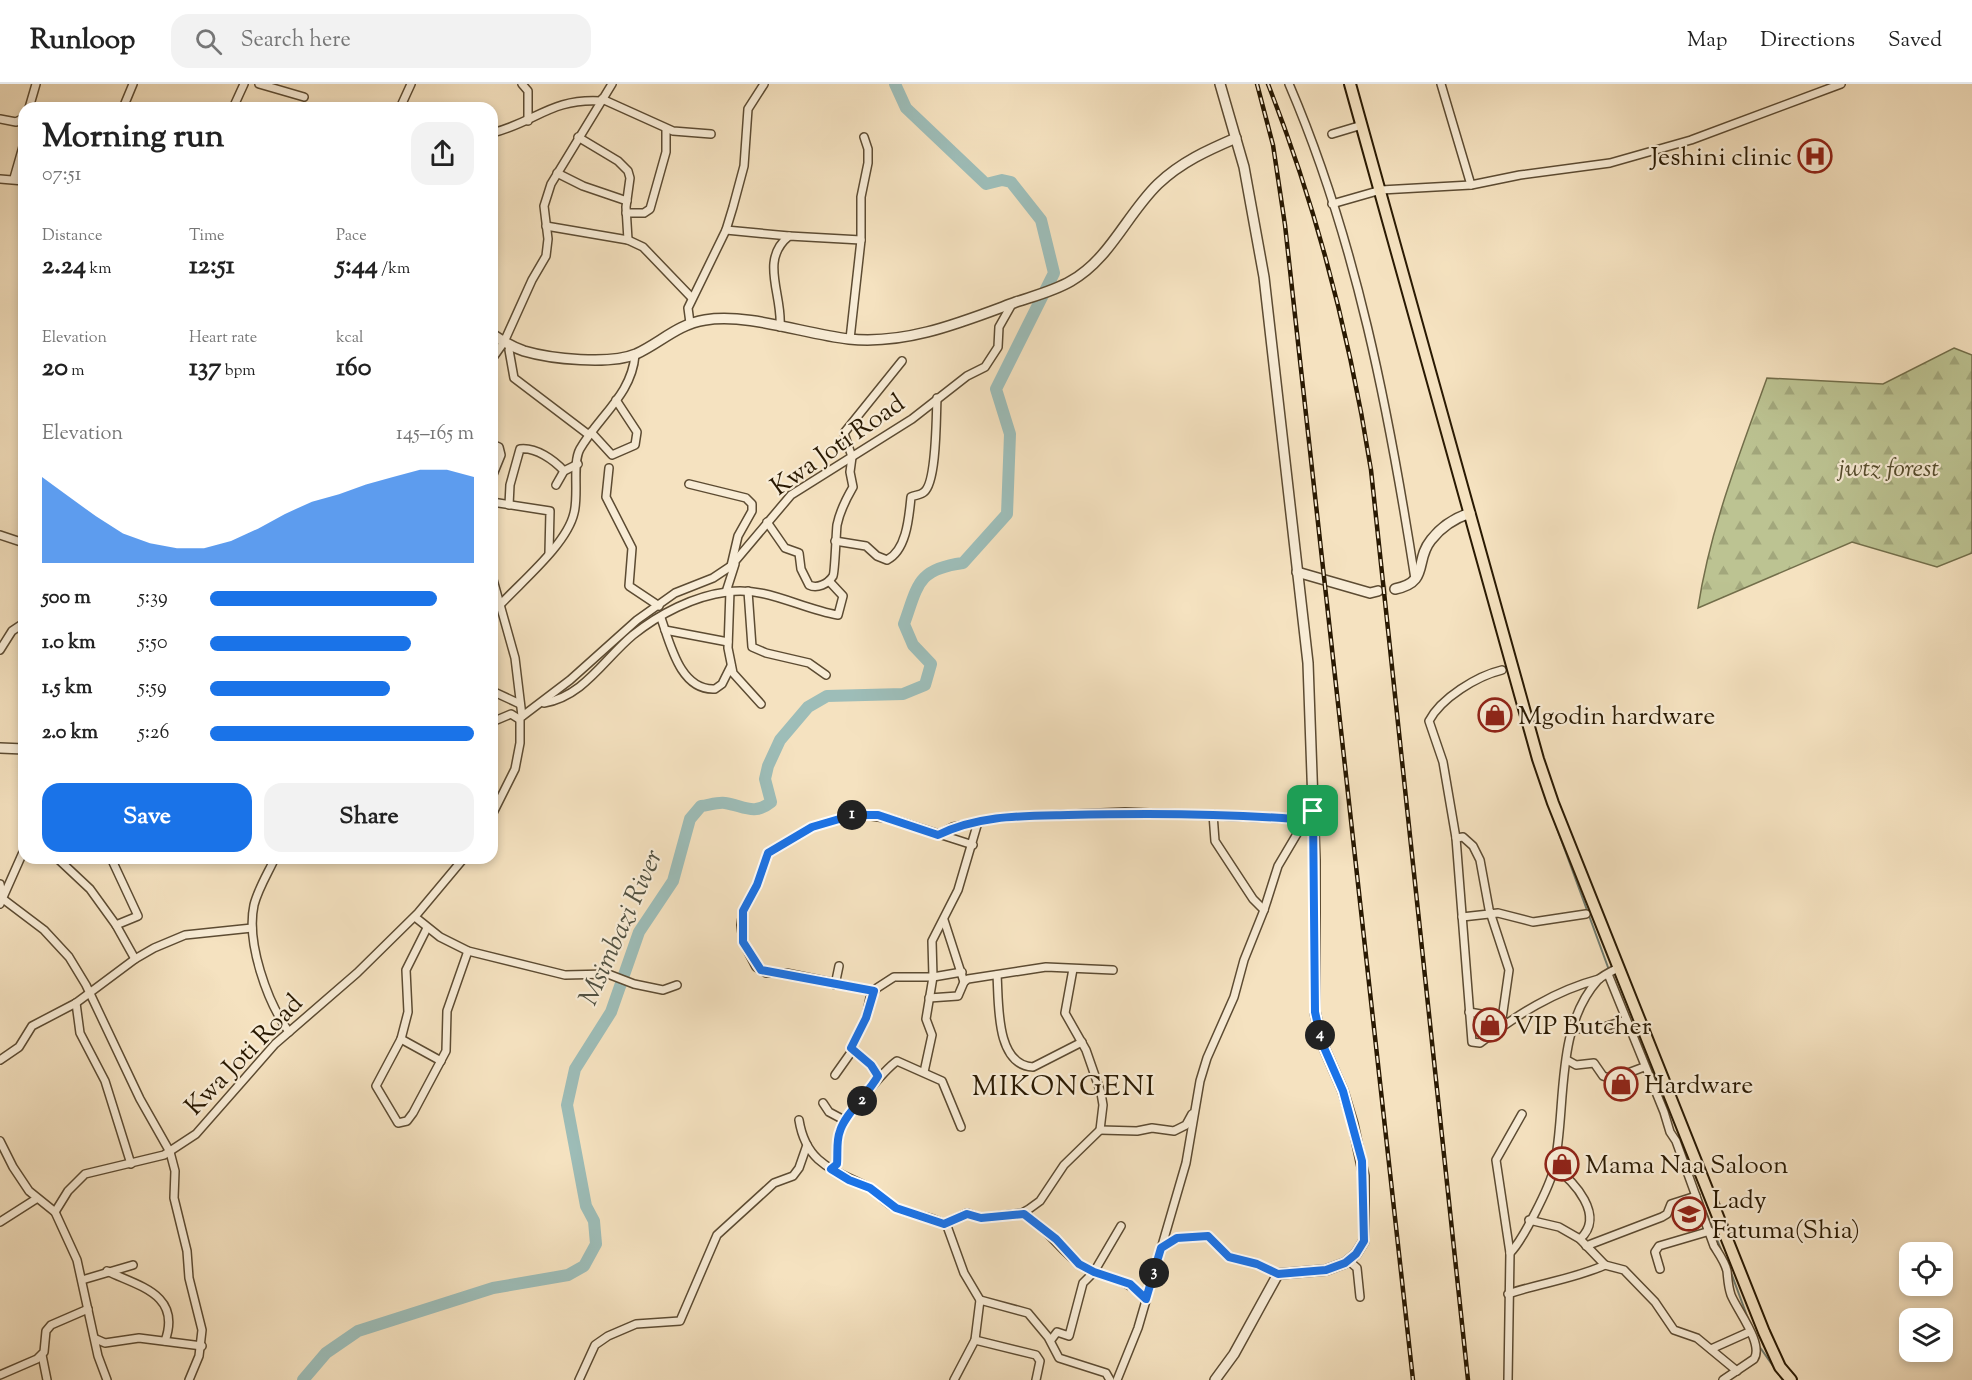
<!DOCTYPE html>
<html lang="en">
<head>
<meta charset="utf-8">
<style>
  body { margin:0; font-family:"Sorts Mill Goudy",serif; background:#f2f2f2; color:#222; height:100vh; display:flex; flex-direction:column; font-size:22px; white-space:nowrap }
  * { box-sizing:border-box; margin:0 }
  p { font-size:20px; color:#767676 }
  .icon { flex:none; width:33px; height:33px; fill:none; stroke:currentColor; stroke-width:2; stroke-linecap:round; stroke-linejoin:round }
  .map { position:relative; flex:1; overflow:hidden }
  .drawer { position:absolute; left:18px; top:18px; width:480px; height:762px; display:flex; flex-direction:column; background:#fff; border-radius:18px; box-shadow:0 3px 9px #0003 }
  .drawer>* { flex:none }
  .buttons { position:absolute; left:1899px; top:1158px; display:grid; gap:12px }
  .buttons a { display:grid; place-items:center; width:54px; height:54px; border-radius:12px; background:#fff; box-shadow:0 3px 9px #0003; font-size:30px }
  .pin { position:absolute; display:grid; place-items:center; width:51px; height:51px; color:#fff; margin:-26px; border-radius:12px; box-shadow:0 3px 9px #0006 }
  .km { position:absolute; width:30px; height:30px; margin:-15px; border-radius:50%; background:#222; color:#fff; font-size:16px; line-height:30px; text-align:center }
  .round { display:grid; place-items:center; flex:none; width:63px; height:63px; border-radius:18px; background:#f2f2f2 }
  .headline { display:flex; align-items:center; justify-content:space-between; height:102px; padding:0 24px }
  h1 { font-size:33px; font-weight:800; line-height:45px }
  .figures { display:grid; grid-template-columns:repeat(3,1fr); gap:9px; height:102px; padding:6px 24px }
  .figures div { display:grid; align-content:center }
  .figures b { font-size:26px; font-weight:800 }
  .figures small { font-size:16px; font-weight:400 }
  .figures p { font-size:16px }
  .chart { height:168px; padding:12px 24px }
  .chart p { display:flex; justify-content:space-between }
  .chart svg { width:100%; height:108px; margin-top:6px; fill:#1a73e8; opacity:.7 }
  .button { display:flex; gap:12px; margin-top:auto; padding:12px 24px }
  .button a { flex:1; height:69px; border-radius:18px; background:#1a73e8; color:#fff; font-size:24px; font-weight:800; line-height:69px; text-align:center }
  .button a+a { background:#f2f2f2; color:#222 }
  ul { padding:0 24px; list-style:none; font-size:20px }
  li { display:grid; grid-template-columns:96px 72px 1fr; align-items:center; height:45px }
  li i { height:15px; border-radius:8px; background:#1a73e8 }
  header { display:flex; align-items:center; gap:36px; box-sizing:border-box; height:84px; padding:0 30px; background:#fff; border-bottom:2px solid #e0e0e0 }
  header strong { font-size:28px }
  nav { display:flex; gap:33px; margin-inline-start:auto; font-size:21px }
  .search { width:420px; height:54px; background:#f2f2f2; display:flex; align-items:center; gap:15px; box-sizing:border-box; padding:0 21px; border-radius:18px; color:#767676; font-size:22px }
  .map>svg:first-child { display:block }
</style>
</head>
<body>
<header>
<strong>Runloop</strong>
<div class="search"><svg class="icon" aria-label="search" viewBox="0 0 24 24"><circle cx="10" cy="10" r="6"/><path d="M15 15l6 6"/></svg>Search here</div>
<nav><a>Map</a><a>Directions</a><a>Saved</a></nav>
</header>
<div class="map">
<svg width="1972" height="1296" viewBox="0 0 1972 1296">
  <defs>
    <pattern id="forest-firs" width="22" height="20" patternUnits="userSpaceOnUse" patternTransform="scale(1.5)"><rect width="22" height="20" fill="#bcc392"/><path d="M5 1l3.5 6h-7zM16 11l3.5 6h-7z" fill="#a2a77c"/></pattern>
  </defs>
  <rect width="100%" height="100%" fill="#f5e2c0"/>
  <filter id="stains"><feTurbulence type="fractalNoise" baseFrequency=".00333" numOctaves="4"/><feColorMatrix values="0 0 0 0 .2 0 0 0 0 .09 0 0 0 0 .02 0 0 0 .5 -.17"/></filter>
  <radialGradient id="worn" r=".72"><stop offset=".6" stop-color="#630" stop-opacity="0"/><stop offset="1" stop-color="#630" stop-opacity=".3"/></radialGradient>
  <path fill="url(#forest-firs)" stroke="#726e4a" stroke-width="1.5" d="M1954,264L1972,271V469L1937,483L1852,458L1698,524C1710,444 1740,369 1767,294L1883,300Z"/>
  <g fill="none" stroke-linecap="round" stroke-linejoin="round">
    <g stroke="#6f7b6f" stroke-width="2">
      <path d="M1555,739L1609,886"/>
      <path d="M1698,1108L1724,1173"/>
      <path d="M1730,1186L1750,1240"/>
      <path d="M1759,1262L1783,1296"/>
    </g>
    <path stroke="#9dbdb8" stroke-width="12" d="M303,1296L326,1269L358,1247L493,1204L568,1191L584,1182L596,1160L594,1137L586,1122L567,1021L575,985L611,928L639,848L673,797L690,735L701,722C709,721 718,718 725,719C744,722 754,732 771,718L765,695L768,682L780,656L808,623L827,612L903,610L925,601L931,580L913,561L904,540C918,501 917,485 963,479L1007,430L1010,350L996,305L1054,189L1041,136L1011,98L1002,96L986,100L906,24L895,0"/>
    <path stroke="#ccba9a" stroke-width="9" stroke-dasharray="9 4.5" stroke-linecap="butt" d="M1378,507L1395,505"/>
    <g stroke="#5c4b32" stroke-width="10">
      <g id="minor">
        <path d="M259,0L304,13"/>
        <path d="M522,0L528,7V37"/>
        <path d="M1289,0C1356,156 1389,327 1415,495"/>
        <path d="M1441,0L1471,101"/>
        <path d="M602,15L673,47L711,50"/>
        <path d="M29,24L36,0"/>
        <path d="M123,24L133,0"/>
        <path d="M233,24L244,0"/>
        <path d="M400,24L411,0"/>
        <path d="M0,35L16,38L24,34"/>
        <path d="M492,49C536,38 551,14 601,17"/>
        <path d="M1332,50L1362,41"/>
        <path d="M578,53L618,77L628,87L630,94L626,123L628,156"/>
        <path d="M557,89L583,102L627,117"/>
        <path d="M14,94L24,59"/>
        <path d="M0,95L24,97"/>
        <path d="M1332,120L1381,106L1471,101L1520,91L1610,79L1691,56L1841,0"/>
        <path d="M626,129H644L650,125L666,68V45"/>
        <path d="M546,142L628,156L643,163L692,214"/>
        <path d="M726,146L789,152"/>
        <path d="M690,239L688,224L726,146L733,123L744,82L748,25L764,0"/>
        <path d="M780,243C783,211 759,176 789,152L861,156"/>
        <path d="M850,255L861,156V113L868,79V65L864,53"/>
        <path d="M511,261L509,266L514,294L589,351"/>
        <path d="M492,275L504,258L532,196L546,172L548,155L544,122L551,100L612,0"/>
        <path d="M591,348L612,371L635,361L637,348L616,316"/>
        <path d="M492,360L499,363L501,371L492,393"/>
        <path d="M609,384L606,413L632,464L629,502L659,522"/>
        <path d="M689,400L746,414L752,420V427L738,452L731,482"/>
        <path d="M556,401L564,387L578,380"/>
        <path d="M492,418L550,427L549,469"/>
        <path d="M509,421L510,401L520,365C536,363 554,376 564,387"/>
        <path d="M767,438L785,464L799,469L801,485L809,501C817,505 828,500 833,492C835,488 836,450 837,441C840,426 846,415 853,403L850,388L852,373L844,349L902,277"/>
        <path d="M0,451L24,459"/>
        <path d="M835,457L866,462L877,472L887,476C907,466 909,432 911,413C915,411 921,411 924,408C937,398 936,332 937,314"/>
        <path d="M492,492L515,574L522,632"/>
        <path d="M730,507L728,564L733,589L761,620"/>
        <path d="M748,507L752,563L766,569L809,579L826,591"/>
        <path d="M726,508L735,480"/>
        <path d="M500,521C522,497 567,460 574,429C579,411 572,379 580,365C599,332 632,310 635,271"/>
        <path d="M661,534C670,559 680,607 715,605L722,600L731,582"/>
        <path d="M665,546L728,558"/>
        <path d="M0,566L12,547L24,539"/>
        <path d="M1502,586C1477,592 1441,614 1429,637L1443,678L1456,754L1472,958L1480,959C1517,931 1554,907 1599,895"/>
        <path d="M492,607L520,620"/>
        <path d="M544,619C584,612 604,575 633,551C659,530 694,512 727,508C767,502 800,525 838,531L843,512L829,497"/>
        <path d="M492,638L511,630L519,635"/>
        <path d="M1213,730L1215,757L1253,815L1264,826"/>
        <path d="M492,731L515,685L520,659V634L570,596L637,536L675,509L713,494L731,482L791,411L912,335L967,292L985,283L998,263L999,243L1012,220"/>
        <path d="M938,751L953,743L978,738"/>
        <path d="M1456,754L1463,753L1473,762L1480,776L1489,825L1509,886L1502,935"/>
        <path d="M57,774L90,805L116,841L135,875"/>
        <path d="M111,774L138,832L116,841"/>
        <path d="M275,774C268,789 258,805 254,821C246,858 267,918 289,948"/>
        <path d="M0,800L3,815L44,846L69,873L86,901L140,1015L170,1068L175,1087L174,1114L187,1167L189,1194L202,1246L199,1272L189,1296"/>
        <path d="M0,820L24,766"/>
        <path d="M415,833L440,853L468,867L565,891L608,890L634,900L663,906L677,901"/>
        <path d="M1462,833L1498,829L1533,838L1586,830"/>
        <path d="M944,836L964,898"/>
        <path d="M427,844L406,886L408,928L401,955L376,1002L398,1039L407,1037L413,1029L446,967L447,927L468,867"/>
        <path d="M1608,890L1664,1028L1670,1048L1676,1057L1714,1162C1719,1170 1725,1178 1727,1187C1728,1196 1728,1202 1731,1211C1737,1226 1764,1260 1754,1275L1723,1296"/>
        <path d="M997,891C999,918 995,981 1033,983L1082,958"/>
        <path d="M835,901L839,882"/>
        <path d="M874,907L786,889H766L756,883L743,858L741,841L743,827L757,801L768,769L812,743L858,730L892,735L973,761"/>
        <path d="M929,914L958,912L964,898L968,895L1046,883L1113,886"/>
        <path d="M76,919L80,949L105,997L131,1080"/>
        <path d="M1469,928L1498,933L1504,937"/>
        <path d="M1573,945L1601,944L1626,936"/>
        <path d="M401,955L441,977"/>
        <path d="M0,976L19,963L32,942L76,919L135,875L154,864L185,851L252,844"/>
        <path d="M1567,976L1576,981L1594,979L1603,992L1612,995L1644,983"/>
        <path d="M924,988L932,951L926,935L933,893L932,857L958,806L978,738L1004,733L1125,728L1294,735L1307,733L1313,727"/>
        <path d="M835,991L852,967"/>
        <path d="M878,992L871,981L851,964L866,934L870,914L877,904L894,893H933L962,888"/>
        <path d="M823,1019L829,1028L844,1036"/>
        <path d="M799,1036C806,1080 834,1086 868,1103C879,1109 886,1121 898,1125C914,1132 933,1132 947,1142L964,1189L980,1216L975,1256L954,1296"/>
        <path d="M1100,1046L1137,1047L1152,1044L1174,1047L1186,1041L1192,1030"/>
        <path d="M0,1057L13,1083L29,1107L55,1128L77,1176L98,1272L107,1296"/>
        <path d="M1554,1083C1574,1097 1606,1132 1580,1155"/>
        <path d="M831,1085L837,1080C838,1069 837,1057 840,1047C844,1034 885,985 897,977L942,997L961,1043"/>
        <path d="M55,1128L68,1107L85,1090L164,1071L196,1050L275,960L357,889L418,829L464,774"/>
        <path d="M1022,1129C1046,1142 1060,1167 1081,1181C1105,1197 1122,1190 1146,1215"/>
        <path d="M1529,1136L1559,1143L1580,1155L1605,1181L1624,1186L1655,1218L1674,1246L1697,1254L1737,1287"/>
        <path d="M0,1138L36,1115"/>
        <path d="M944,1140L967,1129L981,1134L1022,1129L1029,1125L1040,1117L1064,1081L1100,1046L1103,1021L1101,1009L1086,966L1065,929L1073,885"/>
        <path d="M1586,1162L1662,1133L1667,1130L1671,1120L1696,1112"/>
        <path d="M1161,1164L1177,1154L1208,1152L1229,1173L1257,1180L1278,1190"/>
        <path d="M1510,1169C1523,1156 1550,1102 1554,1084C1567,1024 1554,945 1598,896C1603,891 1612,887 1618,884"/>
        <path d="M1349,1177L1357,1184L1360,1213"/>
        <path d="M1660,1185L1655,1168L1659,1162L1710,1147"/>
        <path d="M107,1187C138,1202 182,1210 165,1257"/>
        <path d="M82,1196L133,1181"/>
        <path d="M1508,1210C1540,1199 1574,1195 1605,1181"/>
        <path d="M980,1216L1028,1229L1048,1253L1059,1274L1106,1289L1110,1296"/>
        <path d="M96,1255L105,1259L139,1254L202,1262"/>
        <path d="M975,1256L1036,1271L1040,1277L1036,1296"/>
        <path d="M1051,1256L1057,1248L1069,1252L1083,1199L1094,1188L1121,1142"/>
        <path d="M1711,1265L1749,1248"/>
        <path d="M42,1271L47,1296"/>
        <path d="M0,1291L37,1275L44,1268L46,1247L51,1241L88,1225"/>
        <path d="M579,1296L595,1261L608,1252L636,1240L680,1237L717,1151L774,1099L793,1092L799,1084L807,1061"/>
        <path d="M1117,1296L1138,1244L1186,1079L1200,997L1207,974L1234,913L1244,876L1264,826L1278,782L1307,733"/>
        <path d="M1508,1296L1510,1169L1496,1076L1522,1030"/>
      </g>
    </g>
    <g stroke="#5c4b32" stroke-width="12">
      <g id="tertiary">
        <path d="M492,250C502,257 512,263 524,267C551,275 610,281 636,270C660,259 678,240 705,236C749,229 804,250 849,255C907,261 962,238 1016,218C1034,212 1054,207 1071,197C1110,175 1127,130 1158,100C1181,78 1208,66 1236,54"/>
        <path d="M1297,488L1370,509L1378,507"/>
        <path d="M1395,505C1430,498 1414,477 1431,456C1441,443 1455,434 1470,429"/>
        <path d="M0,664L24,665"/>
        <path d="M1215,1296L1234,1270L1278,1190L1326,1186L1345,1179L1356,1170L1364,1157V1092L1353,1040L1343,1007L1322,959L1315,928V776L1308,579L1264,193L1244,83L1220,0"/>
      </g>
    </g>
    <g stroke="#291902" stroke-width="14">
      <path id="primary" d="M1350,0L1538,675L1553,719L1764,1248L1780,1283L1791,1296"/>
    </g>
    <use href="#minor" stroke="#f8ecd6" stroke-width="7"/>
    <use href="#tertiary" stroke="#f8ecd6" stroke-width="9"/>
    <use href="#primary" stroke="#f5e2c0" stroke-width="10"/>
    <g stroke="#291902" stroke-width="4.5">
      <g id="rail">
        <path d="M1257,0L1273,61L1285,141L1413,1296"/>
        <path d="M1268,0C1317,125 1350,253 1371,386L1468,1296"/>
      </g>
    </g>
    <use href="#rail" stroke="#f8ecd6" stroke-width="2" stroke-dasharray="7" stroke-linecap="butt"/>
  </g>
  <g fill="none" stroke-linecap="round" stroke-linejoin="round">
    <g stroke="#fff" stroke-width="12">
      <path id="route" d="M1313,727L1315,928L1322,959L1343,1007L1362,1077L1364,1157L1356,1170L1345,1179L1326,1186L1278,1190L1257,1180L1229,1173L1208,1152L1177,1154L1161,1164L1146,1215L1130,1200L1094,1188L1079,1180L1056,1155L1024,1130L981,1134L967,1130L944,1140L896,1124L870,1104L849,1096L831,1085L837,1080C838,1069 836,1057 840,1047C845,1030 868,1010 878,992L871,981L851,964L866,934L874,907L761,886L743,858V827L757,801L768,769L812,743L853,731H878L938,751C979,731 1023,732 1068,731C1144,729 1218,729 1294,735L1307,733Z"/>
    </g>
    <use href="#route" stroke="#1a73e8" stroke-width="8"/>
  </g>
  <defs>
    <g id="hospital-ring" transform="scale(1.725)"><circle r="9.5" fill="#f8ecd6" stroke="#8f2418" stroke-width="1.5"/><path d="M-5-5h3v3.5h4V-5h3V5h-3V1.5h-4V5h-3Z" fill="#8f2418"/></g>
    <g id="shop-ring" transform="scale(1.725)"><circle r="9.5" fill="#f8ecd6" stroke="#8f2418" stroke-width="1.5"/><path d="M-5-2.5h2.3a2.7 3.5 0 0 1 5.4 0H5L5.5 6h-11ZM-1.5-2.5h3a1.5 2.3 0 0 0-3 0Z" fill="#8f2418"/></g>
    <g id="school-ring" transform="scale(1.725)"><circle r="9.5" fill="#f8ecd6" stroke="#8f2418" stroke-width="1.5"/><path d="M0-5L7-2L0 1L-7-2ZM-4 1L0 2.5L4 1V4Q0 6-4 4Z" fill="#8f2418"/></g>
  </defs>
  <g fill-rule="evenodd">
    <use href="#hospital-ring" x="1815" y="72"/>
    <use href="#shop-ring" x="1495" y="631"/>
    <use href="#shop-ring" x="1490" y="941"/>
    <use href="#shop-ring" x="1621" y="1000"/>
    <use href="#shop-ring" x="1562" y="1080"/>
    <use href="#school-ring" x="1689" y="1130"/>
  </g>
  <g text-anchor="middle" stroke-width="4.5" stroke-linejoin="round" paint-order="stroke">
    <g font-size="26" fill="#291902" stroke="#f8ecd6" text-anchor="start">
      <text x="1792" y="81" text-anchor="end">Jeshini clinic</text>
      <text x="1518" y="640">Mgodin hardware</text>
      <text x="1513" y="950">VIP Butcher</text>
      <text x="1644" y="1009">Hardware</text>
      <text x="1585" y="1089">Mama Naa Saloon</text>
      <text x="1712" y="1124">Lady<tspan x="1712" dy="30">Fatuma(Shia)</tspan></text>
    </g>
    <g font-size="26" fill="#291902" stroke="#f8ecd6">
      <text transform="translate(837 360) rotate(-35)" y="9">Kwa Joti Road</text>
      <text transform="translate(243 970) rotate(-46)" y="9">Kwa Joti Road</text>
    </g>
    <g font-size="26" font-style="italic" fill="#554c2d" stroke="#f8ecd6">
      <text x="1889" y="392">jwtz forest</text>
    </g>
    <g font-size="27" font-style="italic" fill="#525242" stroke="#f8ecd6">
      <text transform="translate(620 843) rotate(-66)" y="9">Msimbazi River</text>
    </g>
    <g font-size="28" letter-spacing="1.5" fill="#291902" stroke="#f8ecd6">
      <text x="1064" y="1011">MIKONGENI</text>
    </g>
  </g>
  <rect width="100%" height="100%" filter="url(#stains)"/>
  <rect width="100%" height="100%" fill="url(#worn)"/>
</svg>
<div class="buttons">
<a><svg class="icon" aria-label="locate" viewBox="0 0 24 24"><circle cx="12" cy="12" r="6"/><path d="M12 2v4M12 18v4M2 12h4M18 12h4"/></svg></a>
<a><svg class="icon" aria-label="layers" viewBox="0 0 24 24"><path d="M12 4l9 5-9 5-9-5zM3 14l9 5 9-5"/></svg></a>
</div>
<div class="pin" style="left:1313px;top:727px;background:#1e9e55"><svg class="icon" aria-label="arrive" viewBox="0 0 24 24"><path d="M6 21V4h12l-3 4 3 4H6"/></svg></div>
<b class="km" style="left:852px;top:731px">1</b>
<b class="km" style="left:862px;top:1017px">2</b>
<b class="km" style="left:1154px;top:1189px">3</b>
<b class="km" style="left:1320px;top:951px">4</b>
<section class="drawer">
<div class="headline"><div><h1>Morning run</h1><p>07:51</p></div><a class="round"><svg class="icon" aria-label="share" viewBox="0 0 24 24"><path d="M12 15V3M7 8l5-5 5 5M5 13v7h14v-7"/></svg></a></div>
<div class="figures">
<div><p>Distance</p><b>2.24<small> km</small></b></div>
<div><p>Time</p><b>12:51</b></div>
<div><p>Pace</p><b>5:44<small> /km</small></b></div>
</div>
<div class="figures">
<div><p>Elevation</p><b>20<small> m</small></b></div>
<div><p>Heart rate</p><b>137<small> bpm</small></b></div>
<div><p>kcal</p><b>160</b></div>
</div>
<div class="chart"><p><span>Elevation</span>145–165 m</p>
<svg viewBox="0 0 160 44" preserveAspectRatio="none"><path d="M0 44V9L10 17L20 25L30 32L40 36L50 38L60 38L70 35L80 30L90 24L100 19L110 16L120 12L130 9L140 6L150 6L160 9V44z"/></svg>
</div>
<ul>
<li><b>500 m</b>5:39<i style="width:86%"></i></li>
<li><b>1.0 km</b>5:50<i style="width:76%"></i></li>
<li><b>1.5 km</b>5:59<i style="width:68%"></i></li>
<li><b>2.0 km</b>5:26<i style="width:100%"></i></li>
</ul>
<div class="button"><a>Save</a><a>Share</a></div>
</section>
</div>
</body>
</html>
